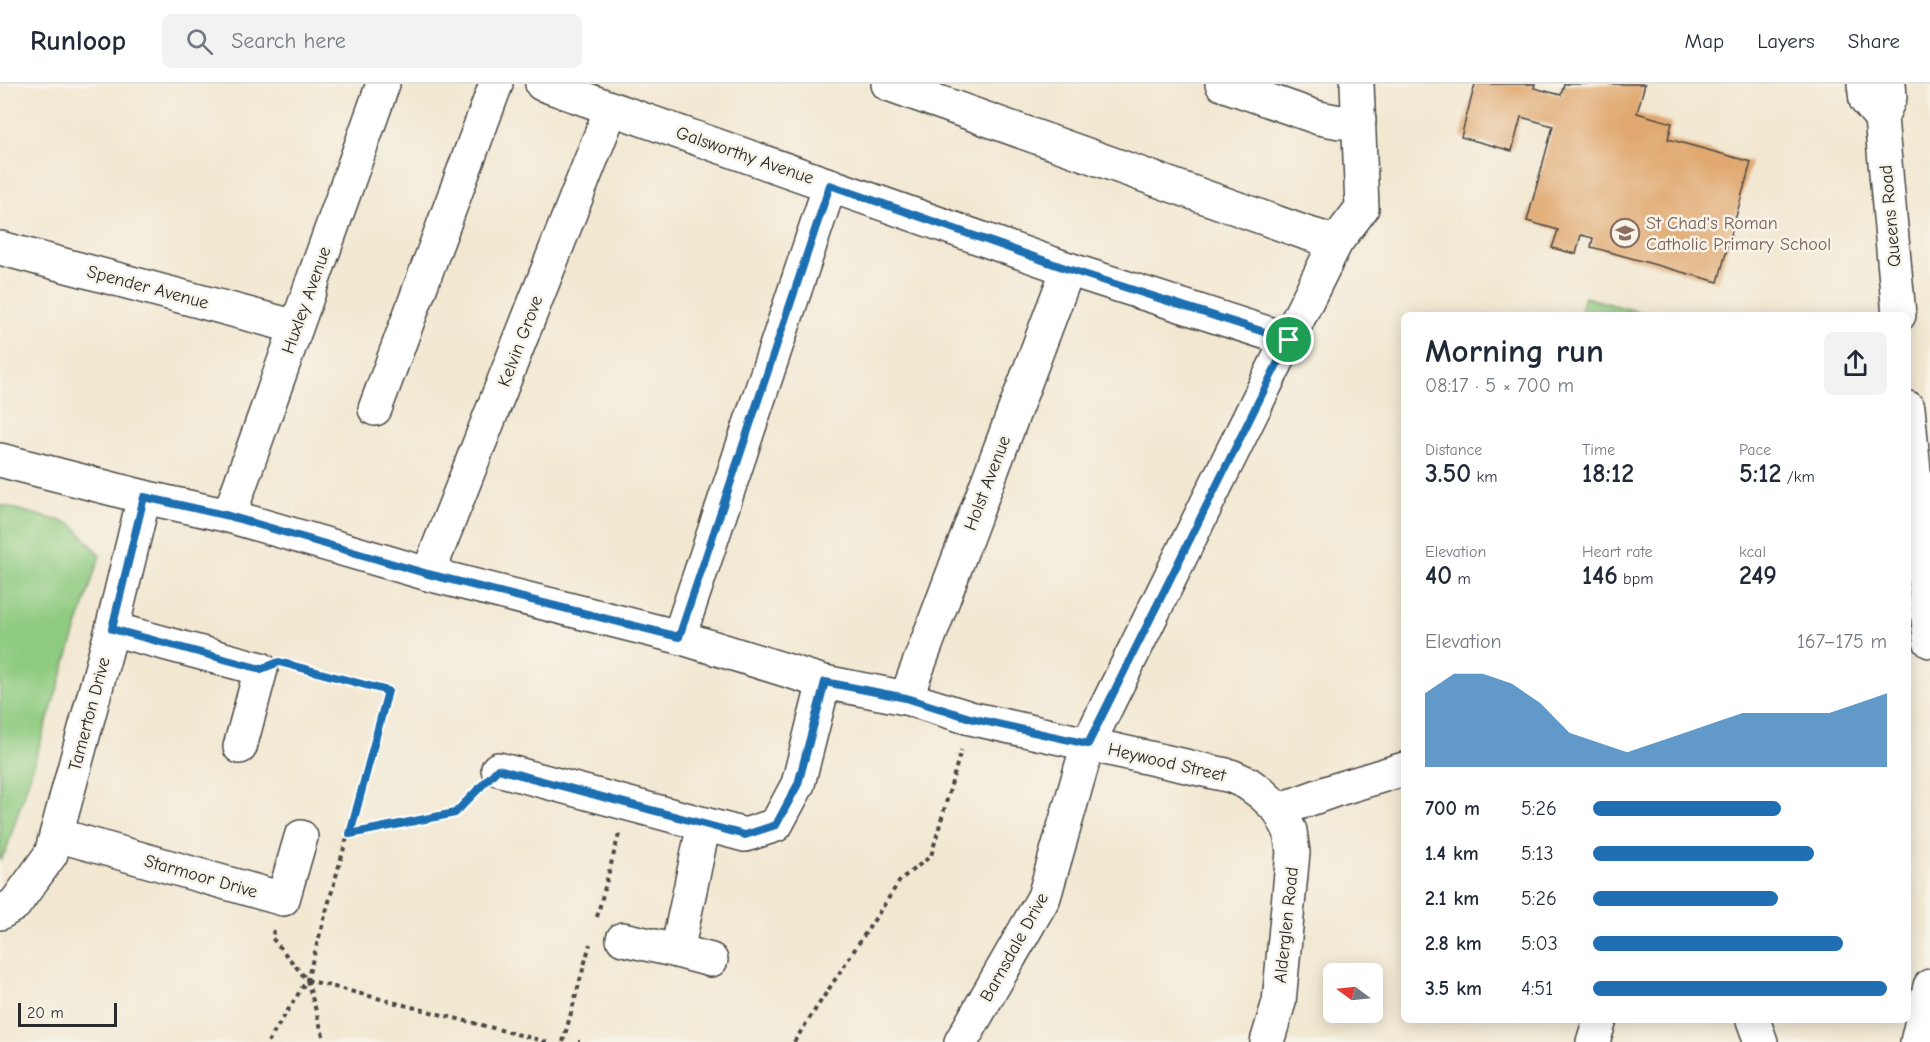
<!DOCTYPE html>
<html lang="en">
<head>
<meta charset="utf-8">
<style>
  body { margin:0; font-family:"Comic Neue",sans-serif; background:#f2f2f3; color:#1f2937; height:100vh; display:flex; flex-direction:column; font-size:22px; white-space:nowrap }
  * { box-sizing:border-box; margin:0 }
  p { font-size:20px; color:#747a83 }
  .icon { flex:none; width:33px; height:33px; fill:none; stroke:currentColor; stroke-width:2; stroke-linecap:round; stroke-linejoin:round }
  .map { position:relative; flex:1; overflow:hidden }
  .panel { position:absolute; left:1401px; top:228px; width:510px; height:711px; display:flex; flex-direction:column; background:#fff; border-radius:9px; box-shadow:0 3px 15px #0003 }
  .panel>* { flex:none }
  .needle { width:39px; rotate:285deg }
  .fabs { position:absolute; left:1323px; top:879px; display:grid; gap:12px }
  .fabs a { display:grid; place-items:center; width:60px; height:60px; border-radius:9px; background:#fff; box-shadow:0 3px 15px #0003; font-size:30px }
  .scale { position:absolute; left:18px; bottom:15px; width:99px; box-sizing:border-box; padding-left:6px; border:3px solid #2b2b2b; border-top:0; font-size:16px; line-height:21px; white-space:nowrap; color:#2b2b2b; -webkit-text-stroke:4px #f7f3e8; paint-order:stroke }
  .pin { position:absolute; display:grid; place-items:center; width:51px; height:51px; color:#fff; margin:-26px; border:3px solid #fff; border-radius:50%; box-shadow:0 2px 6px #0007 }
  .round { display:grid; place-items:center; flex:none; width:63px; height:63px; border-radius:9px; background:#f2f2f3 }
  .headline { display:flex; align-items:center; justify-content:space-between; height:102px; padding:0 24px }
  h1 { font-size:33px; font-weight:600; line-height:45px }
  .metrics { display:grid; grid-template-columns:repeat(3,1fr); gap:9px; height:102px; padding:6px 24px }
  .metrics div { display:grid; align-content:center }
  .metrics b { font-size:26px; font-weight:600 }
  .metrics small { font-size:16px; font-weight:400 }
  .metrics p { font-size:16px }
  .chart { height:168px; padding:12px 24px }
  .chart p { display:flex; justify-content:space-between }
  .chart svg { width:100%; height:108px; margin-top:6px; fill:#1f6fb2; opacity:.7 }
  ul { padding:0 24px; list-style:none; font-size:20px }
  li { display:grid; grid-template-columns:96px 72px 1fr; align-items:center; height:45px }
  li i { height:15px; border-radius:8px; background:#1f6fb2 }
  header { display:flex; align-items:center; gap:36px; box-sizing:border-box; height:84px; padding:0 30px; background:#fff; border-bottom:2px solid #e0e1e3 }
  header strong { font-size:28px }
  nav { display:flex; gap:33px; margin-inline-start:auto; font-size:21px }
  .search { width:420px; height:54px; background:#f2f2f3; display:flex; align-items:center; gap:15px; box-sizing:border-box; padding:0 21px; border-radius:9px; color:#747a83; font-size:22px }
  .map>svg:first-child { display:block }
</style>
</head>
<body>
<header>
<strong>Runloop</strong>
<div class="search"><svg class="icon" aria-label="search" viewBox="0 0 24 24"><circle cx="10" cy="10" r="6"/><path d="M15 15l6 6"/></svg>Search here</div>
<nav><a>Map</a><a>Layers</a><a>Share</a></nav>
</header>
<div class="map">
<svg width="1930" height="958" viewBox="0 0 1930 958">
  <rect width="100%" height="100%" fill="#f7f3e8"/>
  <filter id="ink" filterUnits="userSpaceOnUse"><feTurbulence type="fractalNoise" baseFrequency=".0167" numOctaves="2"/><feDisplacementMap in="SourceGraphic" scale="12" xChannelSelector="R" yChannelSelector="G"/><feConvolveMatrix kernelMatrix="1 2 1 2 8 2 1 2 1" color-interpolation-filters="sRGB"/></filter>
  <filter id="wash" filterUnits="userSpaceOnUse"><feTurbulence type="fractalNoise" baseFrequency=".008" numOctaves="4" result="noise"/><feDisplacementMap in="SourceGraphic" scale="24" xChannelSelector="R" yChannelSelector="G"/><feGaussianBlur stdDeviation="1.35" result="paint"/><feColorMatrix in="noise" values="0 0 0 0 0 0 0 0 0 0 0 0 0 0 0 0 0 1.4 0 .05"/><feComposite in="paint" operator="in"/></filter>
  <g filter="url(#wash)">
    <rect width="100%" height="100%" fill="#f2e8d2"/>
    <g fill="#8ecb80" stroke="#5c7b56" stroke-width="1.5">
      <path d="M1585,213L1650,231H1580Z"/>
      <path d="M0,421L72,440L100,471L6,767L0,776Z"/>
    </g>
    <g id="blocks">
      <path fill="#e0a86f" d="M1475,0H1535L1534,4L1561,11L1564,0H1645L1637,29L1672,39L1668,55L1751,78L1718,198L1591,163L1593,154L1581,151L1576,170L1552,164L1558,146L1527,137L1553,42L1521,33L1512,67L1461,53Z"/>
    </g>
  </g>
  <g filter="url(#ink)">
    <use href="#blocks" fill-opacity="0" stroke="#494744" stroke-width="1.5"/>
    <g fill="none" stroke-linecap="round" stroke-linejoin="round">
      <g stroke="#494744" stroke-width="36">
        <g id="minor">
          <path d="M542,0L1068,185L1289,256"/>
          <path d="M888,0L1306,149L1336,158"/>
          <path d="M1222,0L1319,34L1340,38L1359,36"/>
          <path d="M0,164L296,243"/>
          <path d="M375,325L496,0"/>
          <path d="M0,376L144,413L229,432L428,490L679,553L824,598L906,614L970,634L1231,692L1247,699L1261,709L1279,726L1290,747L1293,768L1279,918L1267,958"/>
          <path d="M229,432L383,0"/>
          <path d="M428,490L611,25"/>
          <path d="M112,545L261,585L240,663"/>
          <path d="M679,553L830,101"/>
          <path d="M906,614L1068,185"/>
          <path d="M498,685L745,751L776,741L798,700L824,598"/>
          <path d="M1279,726L1335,706L1404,685"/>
          <path d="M57,751L283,815L301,753"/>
          <path d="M0,829L15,820L51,770L112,545L144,413"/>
          <path d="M623,855L677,867L704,740"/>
          <path d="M677,867L711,876"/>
          <path d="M1753,936L1761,958"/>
          <path d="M961,958L1044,813L1088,660L1336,158L1362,124L1357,0"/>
          <path d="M1593,958L1600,936"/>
        </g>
      </g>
      <g stroke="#494744" stroke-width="36">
        <g id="highway">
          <path d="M1864,0L1866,16L1881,34"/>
          <path d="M1889,0L1890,13L1881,34L1899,231"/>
          <path d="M1908,324L1930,557"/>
          <path d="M1917,958L1930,902"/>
        </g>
      </g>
      <g stroke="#494744" stroke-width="4" stroke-dasharray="4.5 4.5" stroke-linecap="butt">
        <path d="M349,750L455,729L476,708"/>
        <path d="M597,833L619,750"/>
        <path d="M274,846L272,854L307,896L547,958"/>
        <path d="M307,896L325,958"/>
        <path d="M268,958L307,896L388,607L292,582"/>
        <path d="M563,958L590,860"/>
        <path d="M578,958H580"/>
        <path d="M794,958L901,795L931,772L961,666"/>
      </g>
      <use href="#minor" stroke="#fff" stroke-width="33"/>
      <use href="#highway" stroke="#fff" stroke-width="33"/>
    </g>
  </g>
  <g fill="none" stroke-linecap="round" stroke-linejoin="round" filter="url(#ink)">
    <g stroke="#fff" stroke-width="12">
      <path id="route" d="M830,101L1068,185L1289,256L1088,660L970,634L906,614L825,598L798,700L776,741L745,751L498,685L455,729L350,750L388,607L279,578L261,585L112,545L144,413L229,432L428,490L679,553Z"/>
    </g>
    <use href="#route" stroke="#1f6fb2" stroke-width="8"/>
  </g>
  <defs>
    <g id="school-ring" transform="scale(1.5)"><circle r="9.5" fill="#f7f3e8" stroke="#8d6e63" stroke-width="1.5"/><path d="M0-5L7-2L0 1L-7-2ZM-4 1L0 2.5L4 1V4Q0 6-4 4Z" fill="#8d6e63"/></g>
  </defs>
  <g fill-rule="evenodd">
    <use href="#school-ring" x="1625" y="149"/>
  </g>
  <g text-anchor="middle" stroke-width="5" stroke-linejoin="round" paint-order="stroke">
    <g font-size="18" fill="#2b2b2b" stroke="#f7f3e8">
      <text transform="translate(745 71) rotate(19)" y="6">Galsworthy Avenue</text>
      <text transform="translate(1890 132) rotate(-95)" y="6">Queens Road</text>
      <text transform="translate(148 203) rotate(15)" y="6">Spender Avenue</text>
      <text transform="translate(306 216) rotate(-70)" y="6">Huxley Avenue</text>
      <text transform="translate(520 257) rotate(-69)" y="6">Kelvin Grove</text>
      <text transform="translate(987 399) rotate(-69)" y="6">Holst Avenue</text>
      <text transform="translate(89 630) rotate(-75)" y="6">Tamerton Drive</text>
      <text transform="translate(1167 678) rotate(13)" y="6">Heywood Street</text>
      <text transform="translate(201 792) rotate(16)" y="6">Starmoor Drive</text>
      <text transform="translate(1286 841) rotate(-84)" y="6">Alderglen Road</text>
      <text transform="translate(1014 863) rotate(-61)" y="6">Barnsdale Drive</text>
    </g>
    <g font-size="18" fill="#785e54" stroke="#f7f3e8" text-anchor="start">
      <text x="1646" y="145">St Chad's Roman<tspan x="1646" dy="21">Catholic Primary School</tspan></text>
    </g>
  </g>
</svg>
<div class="fabs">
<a><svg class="needle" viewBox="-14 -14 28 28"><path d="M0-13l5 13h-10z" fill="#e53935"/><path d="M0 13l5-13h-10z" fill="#747a83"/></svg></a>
</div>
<div class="scale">20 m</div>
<div class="pin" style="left:1289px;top:256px;background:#1e9e55"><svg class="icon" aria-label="arrive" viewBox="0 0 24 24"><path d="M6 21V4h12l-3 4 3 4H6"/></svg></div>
<section class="panel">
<div class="headline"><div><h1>Morning run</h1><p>08:17 · 5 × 700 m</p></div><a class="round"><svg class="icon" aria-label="share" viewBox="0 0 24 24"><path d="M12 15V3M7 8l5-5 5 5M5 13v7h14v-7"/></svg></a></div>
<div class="metrics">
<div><p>Distance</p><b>3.50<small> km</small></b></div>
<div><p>Time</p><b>18:12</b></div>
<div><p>Pace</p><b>5:12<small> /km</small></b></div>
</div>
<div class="metrics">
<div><p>Elevation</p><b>40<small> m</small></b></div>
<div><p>Heart rate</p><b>146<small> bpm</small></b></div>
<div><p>kcal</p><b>249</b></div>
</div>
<div class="chart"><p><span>Elevation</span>167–175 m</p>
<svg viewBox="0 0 160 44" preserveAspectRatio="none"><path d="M0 44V14L10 6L20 6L30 10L40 18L50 30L60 34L70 38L80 34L90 30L100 26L110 22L120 22L130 22L140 22L150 18L160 14V44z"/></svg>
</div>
<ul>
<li><b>700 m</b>5:26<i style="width:64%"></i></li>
<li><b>1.4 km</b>5:13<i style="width:75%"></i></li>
<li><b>2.1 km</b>5:26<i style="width:63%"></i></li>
<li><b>2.8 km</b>5:03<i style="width:85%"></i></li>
<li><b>3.5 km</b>4:51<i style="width:100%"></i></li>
</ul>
</section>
</div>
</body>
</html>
